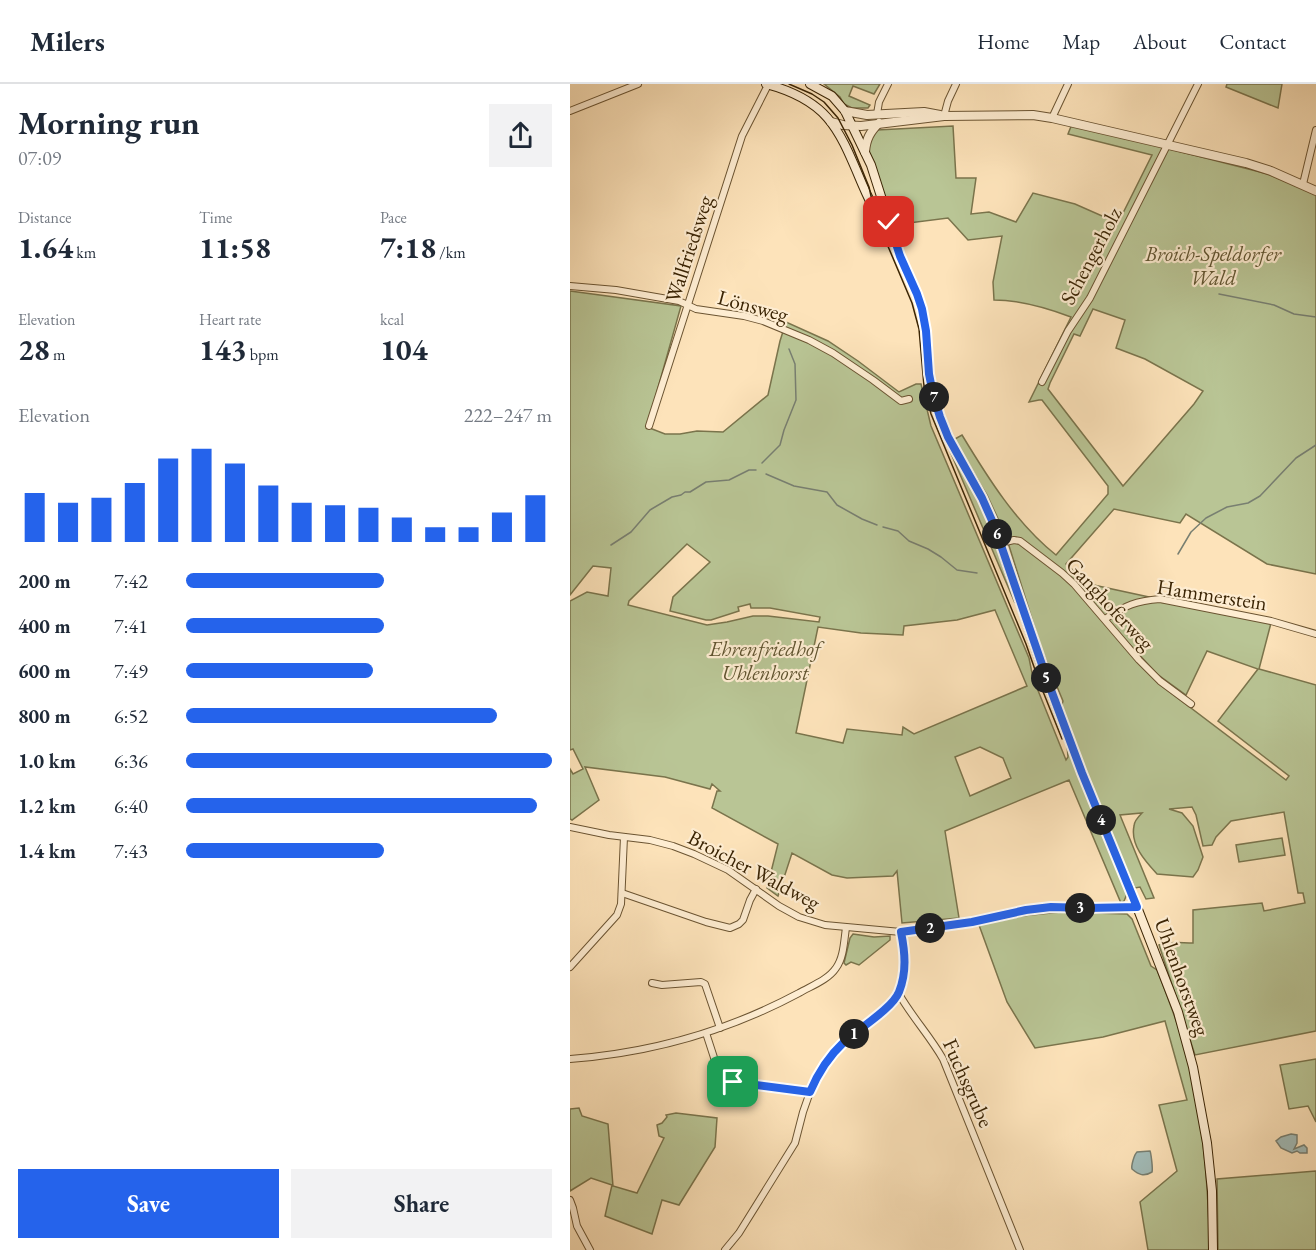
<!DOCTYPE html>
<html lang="en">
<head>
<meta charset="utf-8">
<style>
  body { margin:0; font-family:"EB Garamond",serif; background:#f2f2f3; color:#1f2937; height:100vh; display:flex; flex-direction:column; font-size:22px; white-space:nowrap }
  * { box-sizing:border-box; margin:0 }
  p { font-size:20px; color:#747a83 }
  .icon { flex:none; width:33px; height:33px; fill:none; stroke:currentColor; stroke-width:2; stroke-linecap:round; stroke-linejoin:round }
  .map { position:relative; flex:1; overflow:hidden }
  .details { display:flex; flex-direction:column; background:#fff; width:570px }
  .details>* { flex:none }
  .pin { position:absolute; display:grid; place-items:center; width:51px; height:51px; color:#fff; margin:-26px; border-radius:12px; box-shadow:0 3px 9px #0006 }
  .km { position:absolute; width:30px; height:30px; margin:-15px; border-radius:50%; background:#222; color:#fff; font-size:16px; line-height:30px; text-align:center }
  .round { display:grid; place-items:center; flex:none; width:63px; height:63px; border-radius:0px; background:#f2f2f3 }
  .head { display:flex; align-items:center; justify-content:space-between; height:102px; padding:0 18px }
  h1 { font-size:33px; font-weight:700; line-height:45px }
  .metrics { display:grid; grid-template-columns:repeat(3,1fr); gap:9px; height:102px; padding:6px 18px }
  .metrics div { display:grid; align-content:center }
  .metrics b { font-size:30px; font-weight:700 }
  .metrics small { font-size:16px; font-weight:400 }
  .metrics p { font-size:16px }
  .chart { height:168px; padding:12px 18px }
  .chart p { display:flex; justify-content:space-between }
  .chart svg { width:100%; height:108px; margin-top:6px; stroke:#2563eb; stroke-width:6 }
  .cta { display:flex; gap:12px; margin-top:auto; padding:12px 18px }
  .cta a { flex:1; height:69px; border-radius:0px; background:#2563eb; color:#fff; font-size:24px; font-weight:700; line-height:69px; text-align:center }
  .cta a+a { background:#f2f2f3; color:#1f2937 }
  ul { padding:0 18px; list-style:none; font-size:20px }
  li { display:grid; grid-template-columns:96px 72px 1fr; align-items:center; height:45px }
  li i { height:15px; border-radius:8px; background:#2563eb }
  header { display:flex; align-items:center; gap:36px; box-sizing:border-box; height:84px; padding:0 30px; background:#fff; border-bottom:2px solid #e0e1e3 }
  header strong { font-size:28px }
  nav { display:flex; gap:33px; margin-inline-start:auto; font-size:21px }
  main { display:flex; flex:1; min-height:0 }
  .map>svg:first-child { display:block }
</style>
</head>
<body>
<header>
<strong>Milers</strong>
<nav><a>Home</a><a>Map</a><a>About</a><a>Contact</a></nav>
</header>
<main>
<section class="details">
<div class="head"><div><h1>Morning run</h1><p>07:09</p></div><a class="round"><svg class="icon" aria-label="share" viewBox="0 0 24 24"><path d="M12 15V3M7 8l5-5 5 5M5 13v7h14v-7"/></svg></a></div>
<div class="metrics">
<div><p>Distance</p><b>1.64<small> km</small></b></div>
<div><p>Time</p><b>11:58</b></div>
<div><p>Pace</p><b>7:18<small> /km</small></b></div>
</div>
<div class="metrics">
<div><p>Elevation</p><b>28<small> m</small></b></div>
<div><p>Heart rate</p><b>143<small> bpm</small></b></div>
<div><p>kcal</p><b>104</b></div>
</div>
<div class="chart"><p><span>Elevation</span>222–247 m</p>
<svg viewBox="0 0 160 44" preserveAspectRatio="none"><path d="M5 44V24M15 44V28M25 44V26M35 44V20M45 44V10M55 44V6M65 44V12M75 44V21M85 44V28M95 44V29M105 44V30M115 44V34M125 44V38M135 44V38M145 44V32M155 44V25"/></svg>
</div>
<ul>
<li><b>200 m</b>7:42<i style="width:54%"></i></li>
<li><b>400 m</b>7:41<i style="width:54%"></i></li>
<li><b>600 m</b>7:49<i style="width:51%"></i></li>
<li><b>800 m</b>6:52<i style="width:85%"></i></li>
<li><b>1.0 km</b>6:36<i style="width:100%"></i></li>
<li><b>1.2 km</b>6:40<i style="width:96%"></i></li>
<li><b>1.4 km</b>7:43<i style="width:54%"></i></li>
</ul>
<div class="cta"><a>Save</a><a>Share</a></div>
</section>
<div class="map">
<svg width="746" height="1166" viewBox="0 0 746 1166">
  <rect width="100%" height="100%" fill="#fde3ba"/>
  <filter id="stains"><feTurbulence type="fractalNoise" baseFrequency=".00333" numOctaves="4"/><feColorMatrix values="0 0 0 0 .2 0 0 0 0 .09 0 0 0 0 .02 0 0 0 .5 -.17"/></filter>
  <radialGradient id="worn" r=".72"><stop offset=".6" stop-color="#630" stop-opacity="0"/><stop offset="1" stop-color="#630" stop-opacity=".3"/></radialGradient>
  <g fill="#b9c595" stroke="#7a744c" stroke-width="1.5" fill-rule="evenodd">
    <path d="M254,0H310L304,10L283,2L279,12L300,21L298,24H282L274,20L270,13Z"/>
    <path d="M657,0H712L708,24L656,3Z"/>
    <path d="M502,40L698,90L746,110V490L697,480L616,430L610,439L544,425L496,480L519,500L579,513L588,518L599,519L701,539L689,585L746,601V947L625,971L589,861C599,857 611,859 623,859V826L692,819L694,827L735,819L733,809H728L714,728L661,737L646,753L642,761L633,762L626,731L622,723L599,725L612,729L623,742L633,773L628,786L623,793L587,790C576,778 560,761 564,742C564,737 569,732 572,729L550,731L584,814L576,815L570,803L565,804L531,727L491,624L493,617L471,564L436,452L417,411L383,356L392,351C418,394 446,439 486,471L538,410V402L472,316H469L459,318L501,233C477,224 450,216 424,216L423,198L432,152L398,156L378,134L323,141L298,68L301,52L307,46L383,42L386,94H406L401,130L419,128L446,138L463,109L505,120L548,139L582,71L498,50ZM523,225L555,236L546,264L575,275L633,307L624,320L553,402L478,305L480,299L504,250L510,252ZM550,550L587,590L616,611L637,567L688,585L648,637L719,692L716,696L588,599Z"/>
    <path d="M0,207L111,222L77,343L95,350H110L127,347L153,348L198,311L210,257L216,238L258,257L288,277L329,308L346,300H351L361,342L459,574L463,594L496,676L498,673L497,661L557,810L554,817L551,819L499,696L375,747L389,834L332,839L327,787L323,792L277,794L262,791L222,769L208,812L197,804L208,760L142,724L147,707H150L142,700L140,705L95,693L15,683L29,716L2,736L0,735V685L3,690L13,685L3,665L0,666V517L17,508L38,512L41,484L23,482L0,511ZM117,460L140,478L103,513L100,527L136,536H141L169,527L168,523L180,520L181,524H200L250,533L249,538L198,532H183L157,538L137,541L58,521L59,517ZM425,526L457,602L344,650L333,643L332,651L277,645L273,659L226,649L248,543L291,549L333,551L334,542L387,536ZM410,663L433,674L441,694L400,712L385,673Z"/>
    <path d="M377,360L406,411L418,437L445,519Z"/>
    <path d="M712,754L715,771L669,778L666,761Z"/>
    <path d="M491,828L557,830L562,835L581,882L587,886C602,924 616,961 624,1001C635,1055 638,1110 640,1166H578L570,1118L607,1087L589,1021L617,1016L595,937L533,953L465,964L437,918L409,841L451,832Z"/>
    <path d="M283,850L304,853L320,852V856L289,881L281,878L276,881L274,879L280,854Z"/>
    <path d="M746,975V1038L738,1022L719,1025L710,981Z"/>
    <path d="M9,1024L12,1032L38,1040L43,1102L67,1109L94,1054L89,1052L87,1041L92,1039L97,1033L96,1031L106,1029L147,1034L145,1063L109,1121L92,1116L82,1150L35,1132L42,1101L21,1094L0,1107V1025Z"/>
    <path d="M746,1087V1166H648L647,1095Z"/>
  </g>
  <g fill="#a2bcb9" stroke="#787f71" stroke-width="1.5">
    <path d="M721,1050L727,1051V1059L724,1065L734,1061L737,1064V1069H730L727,1067L722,1069L711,1064L706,1057L711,1053Z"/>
    <path d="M580,1067C581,1069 583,1085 582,1088C574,1093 569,1091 562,1085C561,1082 564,1071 567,1068Z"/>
  </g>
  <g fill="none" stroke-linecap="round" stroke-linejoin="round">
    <g stroke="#787f71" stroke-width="1.5">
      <path d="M649,210L704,221L724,230L746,233"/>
      <path d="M192,379L210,361L214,346L226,316L225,280L219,265"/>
      <path d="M196,390L224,402L257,408L267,421L292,435L307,441"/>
      <path d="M313,443L328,447L339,457L358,465L371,473L387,486L407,489"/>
      <path d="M41,461L61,448L80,426L102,413L111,411L115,408H120L136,398L159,396L179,386H186"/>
      <path d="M608,470L621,448L636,434L657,423L678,419L690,412L726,374L746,361"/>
    </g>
    <g stroke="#6b5432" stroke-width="8">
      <g id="minor">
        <path d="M0,27L68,0"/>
        <path d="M307,30L309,18L318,0"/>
        <path d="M374,32L378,17L386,0"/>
        <path d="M482,34L498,0"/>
        <path d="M733,100L746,46"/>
        <path d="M0,202L46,206L109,217L126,225L174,232L193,237L239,256L263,269L303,296L331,317L339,315"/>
        <path d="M472,298L498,247L520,214L628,0"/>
        <path d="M79,342L172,52L198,1"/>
        <path d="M431,459L444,456L450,457L492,489L504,500L569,576L590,597L621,620"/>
        <path d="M535,535C556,521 566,517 590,515L701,537L746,550"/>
        <path d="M0,743L39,751L80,756L103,762L124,770L158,786L209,822L229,833L255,841L331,848L402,838L456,826L481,823L518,824L567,823"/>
        <path d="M52,809L136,838L160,844L169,840L173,836L180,816L186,805"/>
        <path d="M0,883L47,831L51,820L54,753"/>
        <path d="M82,899L92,901L131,898L135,900L150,944"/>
        <path d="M329,910C342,933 360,952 373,975L450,1166"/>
        <path d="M136,949L149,989L156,996L240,1008"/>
        <path d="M0,975C80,969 158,947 229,909C241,902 258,896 266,884C274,873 274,856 276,844"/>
        <path d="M0,1116L3,1124L7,1142L20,1166"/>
        <path d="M155,1166L169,1149L225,1059L233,1028L240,1008L246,995L258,975L275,958L319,922L329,910L334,893L336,873L331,848"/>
      </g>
    </g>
    <g stroke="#6b5432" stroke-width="10">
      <g id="tertiary">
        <path d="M275,27L297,31L354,28L370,31"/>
        <path d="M261,38L273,41L291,42L374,32L463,31L482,34L676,79L701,87L746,107"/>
        <path d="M295,68C296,55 300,48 309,39"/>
      </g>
    </g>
    <g stroke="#3a2404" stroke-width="10">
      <g id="secondary">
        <path d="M196,0C260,17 269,46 293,102C301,121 311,138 320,156"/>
        <path d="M240,0L262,12L275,27L301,81L330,172L347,210L352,225L356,247L359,290L363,310L370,333L378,353L404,398L424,441L476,595L512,689L567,823L608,928L623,983L637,1059L642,1107L643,1166"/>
      </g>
    </g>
    <use href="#minor" stroke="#feedd2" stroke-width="6"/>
    <use href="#tertiary" stroke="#feedd2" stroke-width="8"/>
    <use href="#secondary" stroke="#feedd2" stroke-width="8"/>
    <path stroke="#3a2404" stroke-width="1.5" d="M219,0L242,10L254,18L268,34L282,61L299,103L306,134L342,219L349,245L354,302L361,330L456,560L470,600L492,655"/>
  </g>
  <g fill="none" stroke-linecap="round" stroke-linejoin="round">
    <g stroke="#fff" stroke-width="12">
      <path id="route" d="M163,998L240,1008C248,989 259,972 274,958C288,945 322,925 329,908C337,888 335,868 331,848L402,838L456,826L481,823L518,824L567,823L512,689L478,598L424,441L412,414L378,353L370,333L363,310L359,290L356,247L352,225L347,210L330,172L319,138"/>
    </g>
    <use href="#route" stroke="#2563eb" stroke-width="8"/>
  </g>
  <g text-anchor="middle" stroke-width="4.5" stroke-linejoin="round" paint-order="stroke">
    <g font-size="21" fill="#3a2404" stroke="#feedd2">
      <text transform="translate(119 165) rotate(-72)" y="7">Wallfriedsweg</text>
      <text transform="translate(521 172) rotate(-62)" y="7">Schengerholz</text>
      <text transform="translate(183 222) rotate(15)" y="7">Lönsweg</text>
      <text transform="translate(642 511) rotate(9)" y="7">Hammerstein</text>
      <text transform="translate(540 520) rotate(47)" y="7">Ganghoferweg</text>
      <text transform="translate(184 786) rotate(28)" y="7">Broicher Waldweg</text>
      <text transform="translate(612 893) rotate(70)" y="7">Uhlenhorstweg</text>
      <text transform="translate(398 999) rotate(66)" y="7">Fuchsgrube</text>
    </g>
    <g font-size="21" font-style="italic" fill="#605430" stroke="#feedd2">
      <text x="643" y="177">Broich-Speldorfer<tspan x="643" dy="24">Wald</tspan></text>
      <text x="195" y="572">Ehrenfriedhof<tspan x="195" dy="24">Uhlenhorst</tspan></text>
    </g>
  </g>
  <rect width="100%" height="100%" filter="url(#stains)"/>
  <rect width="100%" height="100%" fill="url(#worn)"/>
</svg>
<div class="pin" style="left:163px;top:998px;background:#1e9e55"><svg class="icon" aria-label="arrive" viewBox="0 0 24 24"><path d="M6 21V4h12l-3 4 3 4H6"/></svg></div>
<div class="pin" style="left:319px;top:138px;background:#d93025"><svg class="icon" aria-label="check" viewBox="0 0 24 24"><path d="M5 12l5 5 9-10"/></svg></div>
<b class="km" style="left:284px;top:950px">1</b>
<b class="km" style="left:360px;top:844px">2</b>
<b class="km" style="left:510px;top:824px">3</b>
<b class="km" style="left:531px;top:736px">4</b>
<b class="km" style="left:476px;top:594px">5</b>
<b class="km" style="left:427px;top:450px">6</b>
<b class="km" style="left:364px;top:313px">7</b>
</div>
</main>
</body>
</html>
